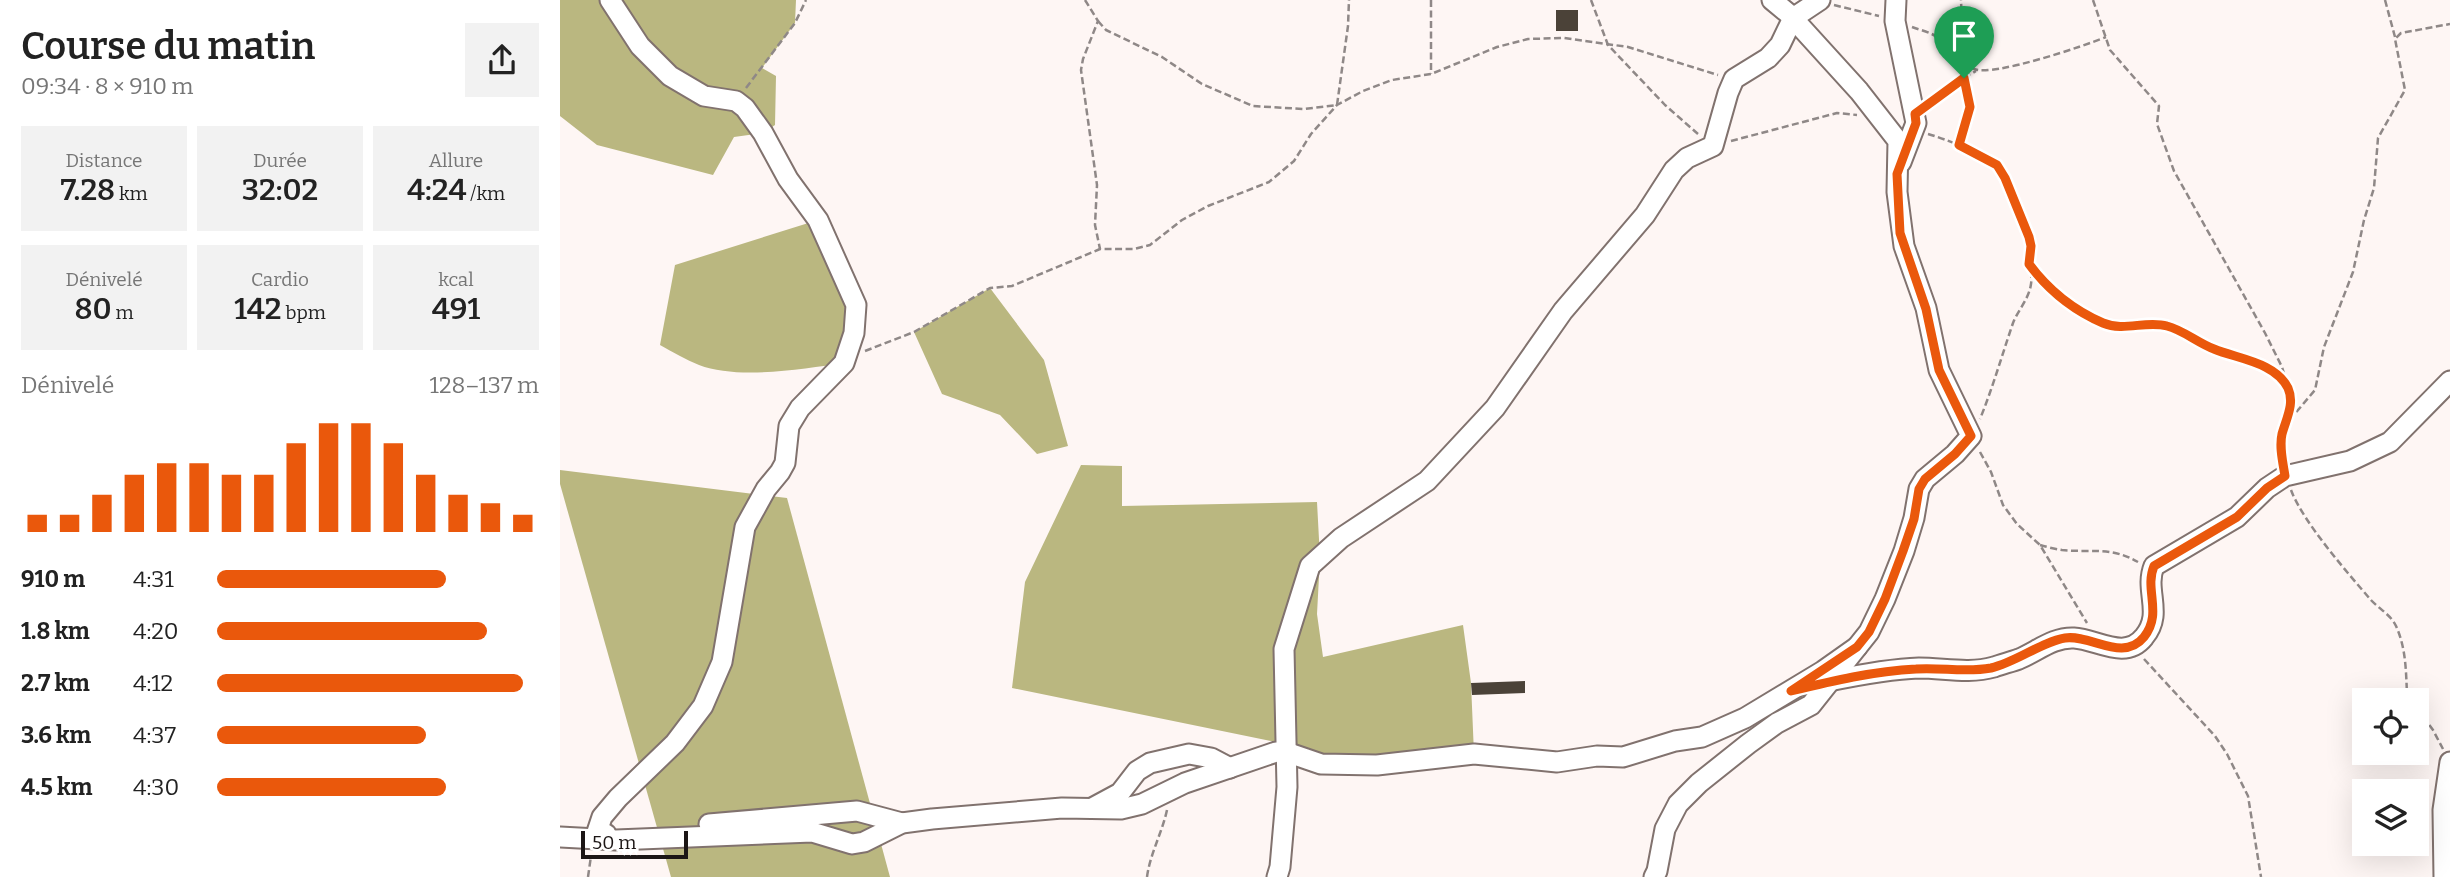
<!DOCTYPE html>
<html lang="fr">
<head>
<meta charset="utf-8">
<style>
  body { margin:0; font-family:Bitter,serif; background:#f2f2f2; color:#222; height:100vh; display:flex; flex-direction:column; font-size:26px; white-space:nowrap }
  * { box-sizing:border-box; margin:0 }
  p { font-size:23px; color:#767676 }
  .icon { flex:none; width:38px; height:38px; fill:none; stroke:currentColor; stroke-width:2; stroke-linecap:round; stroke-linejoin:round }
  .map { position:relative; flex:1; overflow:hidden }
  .sheet { display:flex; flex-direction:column; background:#fff; width:560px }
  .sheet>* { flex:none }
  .controls { position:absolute; left:1792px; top:688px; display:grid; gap:14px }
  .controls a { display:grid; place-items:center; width:77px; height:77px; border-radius:0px; background:#fff; box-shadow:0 7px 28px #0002; font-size:35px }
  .scale { position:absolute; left:21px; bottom:18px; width:107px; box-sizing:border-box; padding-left:7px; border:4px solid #1c1615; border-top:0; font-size:19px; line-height:24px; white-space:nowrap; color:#1c1615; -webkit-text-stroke:5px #fff; paint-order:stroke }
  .pin { position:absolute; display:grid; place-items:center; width:60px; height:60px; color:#fff; margin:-72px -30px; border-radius:50% 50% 50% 0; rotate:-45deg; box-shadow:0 0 7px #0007 }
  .pin .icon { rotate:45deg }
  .round { display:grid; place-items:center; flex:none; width:74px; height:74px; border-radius:0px; background:#f2f2f2 }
  .overview { display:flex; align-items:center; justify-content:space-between; height:119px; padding:0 21px }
  h1 { font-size:38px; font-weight:600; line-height:52px }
  .figures { display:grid; grid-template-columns:repeat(3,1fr); gap:10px; height:119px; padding:7px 21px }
  .figures div { display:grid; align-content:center; border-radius:0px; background:#f2f2f2; text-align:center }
  .figures b { font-size:30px; font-weight:600 }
  .figures small { font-size:19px; font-weight:400 }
  .figures p { font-size:19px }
  .chart { height:196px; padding:14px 21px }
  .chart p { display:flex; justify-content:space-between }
  .chart svg { width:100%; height:126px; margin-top:7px; stroke:#ea580c; stroke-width:6 }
  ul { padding:0 21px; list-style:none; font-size:23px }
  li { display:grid; grid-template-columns:112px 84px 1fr; align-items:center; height:52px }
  li i { height:18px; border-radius:9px; background:#ea580c }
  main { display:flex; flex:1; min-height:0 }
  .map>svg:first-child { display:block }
</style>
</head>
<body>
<main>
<section class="sheet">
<div class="overview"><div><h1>Course du matin</h1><p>09:34 · 8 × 910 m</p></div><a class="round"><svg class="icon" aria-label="share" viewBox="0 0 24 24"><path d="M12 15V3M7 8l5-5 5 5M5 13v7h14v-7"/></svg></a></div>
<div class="figures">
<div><p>Distance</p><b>7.28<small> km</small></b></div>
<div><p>Durée</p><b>32:02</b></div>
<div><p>Allure</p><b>4:24<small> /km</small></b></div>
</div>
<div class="figures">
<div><p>Dénivelé</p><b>80<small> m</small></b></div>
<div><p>Cardio</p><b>142<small> bpm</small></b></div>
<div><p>kcal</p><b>491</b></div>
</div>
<div class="chart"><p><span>Dénivelé</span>128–137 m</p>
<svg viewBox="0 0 160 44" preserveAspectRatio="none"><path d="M5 44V38M15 44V38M25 44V31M35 44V24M45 44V20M55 44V20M65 44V24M75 44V24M85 44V13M95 44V6M105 44V6M115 44V13M125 44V24M135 44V31M145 44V34M155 44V38"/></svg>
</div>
<ul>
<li><b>910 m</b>4:31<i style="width:71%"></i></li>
<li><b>1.8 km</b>4:20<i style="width:84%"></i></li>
<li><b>2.7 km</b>4:12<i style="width:95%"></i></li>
<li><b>3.6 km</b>4:37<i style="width:65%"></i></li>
<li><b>4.5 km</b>4:30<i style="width:71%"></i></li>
</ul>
</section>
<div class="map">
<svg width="1890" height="877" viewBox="0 0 1890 877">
  <rect width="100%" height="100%" fill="#fef6f4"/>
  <g fill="#bab780">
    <path d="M0,0H236L235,23L202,68L216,76L215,125L203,133L174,137L153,175L37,145L0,116Z"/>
    <path d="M258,220L296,305L284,363C243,369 178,380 139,365C126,360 113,352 100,345L115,265Z"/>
    <path d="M430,288L484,360L508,446L477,454L440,415L382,394L354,332Z"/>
    <path d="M521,465L562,466V506L757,502L760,558L757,614L763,657L903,625L911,683L914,754L761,764L726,744L452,688L465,582Z"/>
    <path d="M0,470L227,498L330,877H111L0,484Z"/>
  </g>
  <g fill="#4b4238">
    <rect x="996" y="10" width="22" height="21"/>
    <path d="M965,681V693L912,695L911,683Z"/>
  </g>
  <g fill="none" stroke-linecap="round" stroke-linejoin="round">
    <g stroke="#81726e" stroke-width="23">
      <g id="minor">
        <path d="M1336,0L1335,21L1356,123L1341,162"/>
        <path d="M1269,681C1298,675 1329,669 1359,668C1384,668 1409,674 1434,667C1442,664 1451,662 1459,659C1478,651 1493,637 1514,638C1537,639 1565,661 1584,637C1604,613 1584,591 1594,566L1677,517L1707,488L1725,476L1790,461L1830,442L1890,381"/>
        <path d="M534,807L560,793L577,771L590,763L629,754L651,758L670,768"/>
        <path d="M149,824L297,811L342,823"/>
        <path d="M46,834L35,838L42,817L58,798L115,743L143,706L162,662L185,527L206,489L220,472L225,463L229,426L240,408L284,363L294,333L296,305L258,220L228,179L203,133L185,108L176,101L144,96L110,76L80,46L50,0"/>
        <path d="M0,837L56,840L252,832L292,844L304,842L342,823L372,819L502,808L561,809L582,804L625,783L716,752H726L761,764L817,765L914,754L997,762L1037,756L1063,757L1115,741L1142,737L1185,718L1263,671L1297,647"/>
        <path d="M717,877L720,867L727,787L724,649L750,566L781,538L867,481L935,408L1003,311L1085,215L1114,170L1127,158L1153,146L1168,93L1174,79L1208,58L1220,45L1233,18L1260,0"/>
        <path d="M1094,877L1097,871L1105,829L1118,804L1139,783L1188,744L1217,723L1251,705L1309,632L1325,599L1344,551L1354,518L1359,489L1365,479L1395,454L1411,436L1379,370L1366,308L1344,246L1337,192L1338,141L1299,91L1229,14L1212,0"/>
        <path d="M1884,877L1883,810L1890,762"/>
      </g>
    </g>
    <g stroke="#8f8887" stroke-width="2.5" stroke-dasharray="7 3.5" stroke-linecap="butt">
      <path d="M525,0L538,21L523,59L521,70L537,185L535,225L540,249"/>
      <path d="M871,0V74"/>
      <path d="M1031,0L1048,45L1105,105L1138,134"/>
      <path d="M1533,0L1550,50L1599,106L1597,124L1614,171L1705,333L1722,367L1729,390"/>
      <path d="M1825,0L1835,37"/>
      <path d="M1274,5L1319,16"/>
      <path d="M538,21L546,30L602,57L642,84L693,106L744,109L777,105L788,26L789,0"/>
      <path d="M1352,27C1360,30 1370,32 1377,37C1390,46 1399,63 1414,69C1433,77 1524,46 1546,37"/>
      <path d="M186,88L235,23L246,0"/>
      <path d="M1370,102L1387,88L1416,71"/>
      <path d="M1368,134C1385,139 1423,153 1436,164C1445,172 1467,229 1470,242C1471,246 1472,280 1471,284C1469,299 1458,310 1453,323C1442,355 1433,387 1420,419"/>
      <path d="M1171,141L1277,113L1297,115"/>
      <path d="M1399,145L1405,130L1410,107L1404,78L1401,0"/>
      <path d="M1470,266C1490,293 1526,324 1561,326C1577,328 1593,321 1609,326C1624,331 1638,341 1652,348C1676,359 1711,361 1726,386"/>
      <path d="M305,351L354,332L430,288L452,286L540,249H574L590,245L622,220L648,206L709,182L734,161L751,134L777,105L803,91L832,80L871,74L937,47L968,39L1004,38L1068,47L1158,75"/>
      <path d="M1727,423L1731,401L1729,391"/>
      <path d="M1420,452L1431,472L1443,505L1457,524L1480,545L1527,623"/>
      <path d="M1723,460L1722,434L1727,423L1755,390L1764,347L1793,272L1804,220L1814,188L1818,138L1845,90L1835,39L1841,33L1890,24"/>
      <path d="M1731,490C1743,522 1787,572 1810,599C1818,608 1831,615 1836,626C1846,648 1846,671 1847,695L1851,700"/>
      <path d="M1480,545C1487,547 1495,549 1502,550C1532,553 1550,546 1578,562"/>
      <path d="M1584,659L1655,736L1667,754L1688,796L1701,877"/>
      <path d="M1857,708L1873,730L1883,749"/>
      <path d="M28,877L31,856"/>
      <path d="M587,877C590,854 602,833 607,810"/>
    </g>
    <use href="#minor" stroke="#fff" stroke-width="19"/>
  </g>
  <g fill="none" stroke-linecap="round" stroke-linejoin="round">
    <g stroke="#fff" stroke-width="14">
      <path id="route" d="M1404,78L1410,107L1399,145L1437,165L1445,178L1469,237L1471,246L1469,264C1489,291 1513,310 1543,323C1564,332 1586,320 1607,326C1623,330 1638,343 1654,349C1678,359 1715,362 1728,388C1735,404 1726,419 1722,434C1719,447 1723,463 1725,476L1707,488L1677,517L1594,566C1584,590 1603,613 1584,637C1563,663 1531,634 1505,638C1481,642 1457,662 1431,668C1405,673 1381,667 1356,669C1314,671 1272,681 1231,691L1297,647L1309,632L1325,599L1343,551L1354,519L1359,489L1365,479L1395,454L1411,436L1379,370L1366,309L1340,233L1337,174L1356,123L1355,114Z"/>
    </g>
    <use href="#route" stroke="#ea580c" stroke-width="9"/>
  </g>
</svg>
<div class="controls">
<a><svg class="icon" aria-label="locate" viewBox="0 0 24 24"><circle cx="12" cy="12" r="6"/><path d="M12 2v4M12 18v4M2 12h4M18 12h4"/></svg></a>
<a><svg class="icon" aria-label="layers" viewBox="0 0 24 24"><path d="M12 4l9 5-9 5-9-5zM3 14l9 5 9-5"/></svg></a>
</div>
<div class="scale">50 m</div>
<div class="pin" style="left:1404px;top:78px;background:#1e9e55"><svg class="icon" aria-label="arrive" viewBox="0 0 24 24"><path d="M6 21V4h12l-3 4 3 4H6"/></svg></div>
</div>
</main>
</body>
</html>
